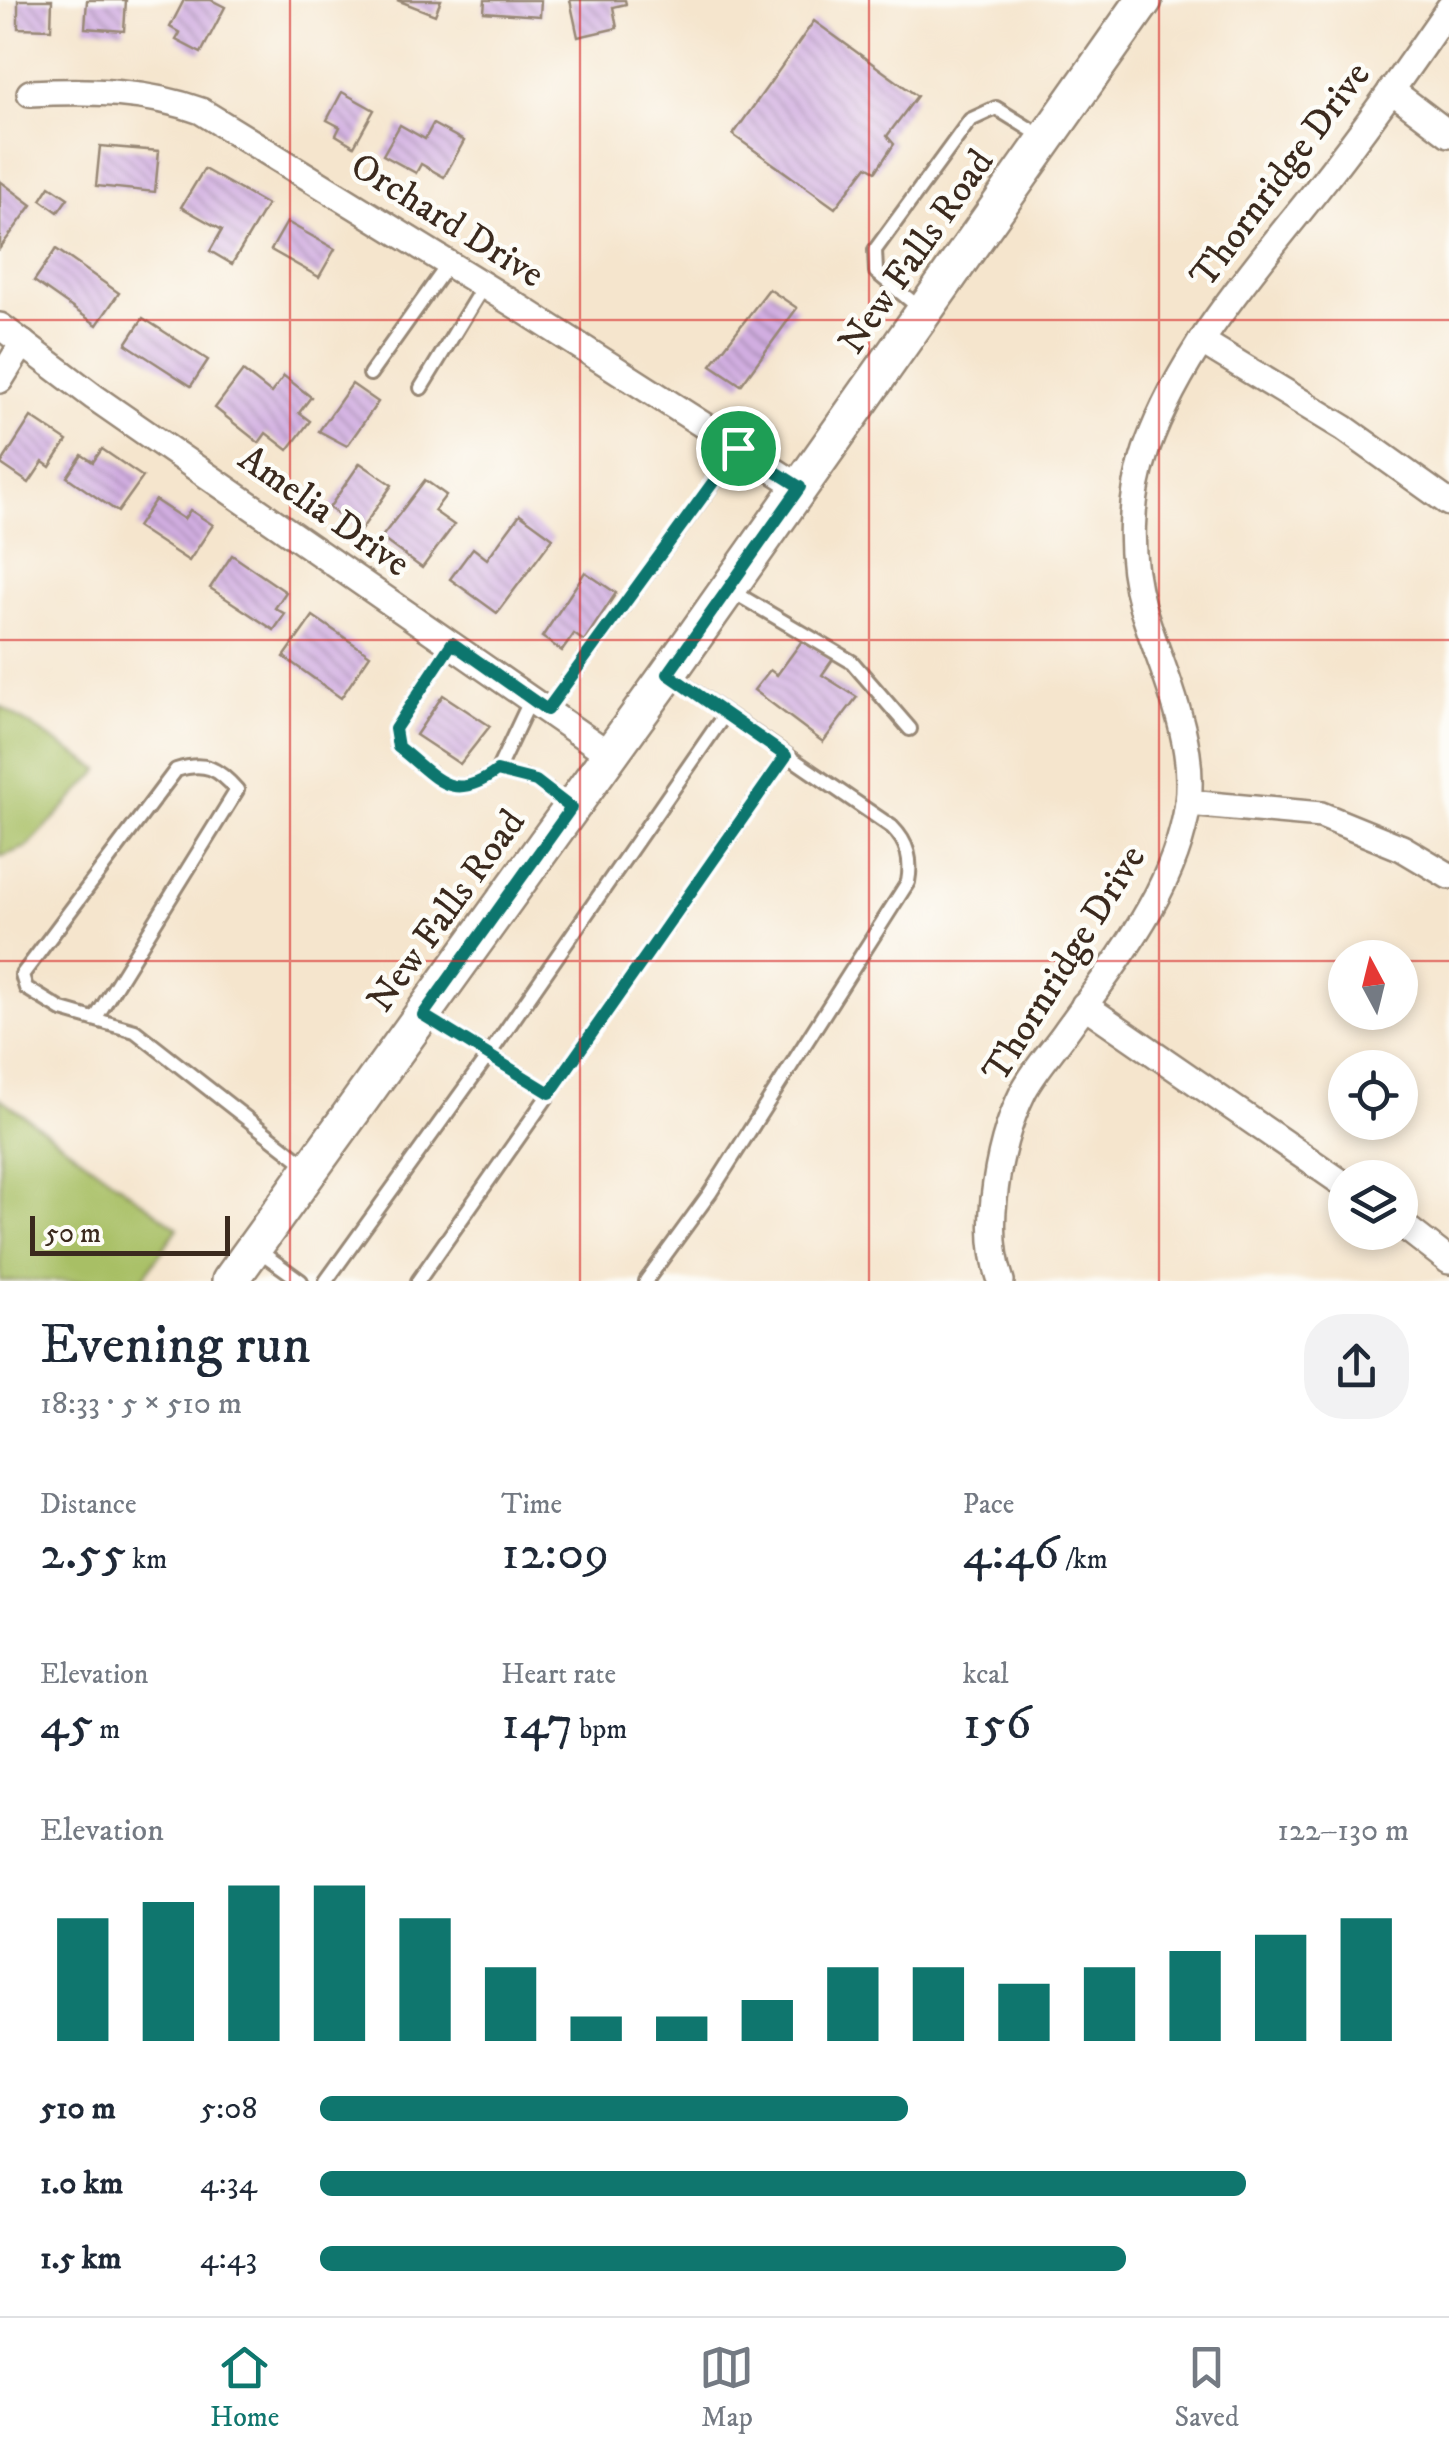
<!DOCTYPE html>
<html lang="en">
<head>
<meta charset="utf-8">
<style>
  body { margin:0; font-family:"IM FELL DW Pica",serif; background:#f2f2f3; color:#1f2937; height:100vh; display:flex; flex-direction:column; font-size:38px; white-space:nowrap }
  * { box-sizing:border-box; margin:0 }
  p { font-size:32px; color:#747a83 }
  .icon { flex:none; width:55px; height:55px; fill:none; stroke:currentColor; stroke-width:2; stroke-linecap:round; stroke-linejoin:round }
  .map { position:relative; height:1281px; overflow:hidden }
  .sheet { display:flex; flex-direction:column; background:#fff; flex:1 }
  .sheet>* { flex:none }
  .needle { width:65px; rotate:353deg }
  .buttons { position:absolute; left:1328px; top:940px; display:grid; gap:20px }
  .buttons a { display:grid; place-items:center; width:90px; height:90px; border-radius:50%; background:#fff; box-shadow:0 5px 15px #0003; font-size:50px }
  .scale { position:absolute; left:30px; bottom:25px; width:200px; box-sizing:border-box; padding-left:10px; border:5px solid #3b2a1e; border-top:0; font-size:28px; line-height:35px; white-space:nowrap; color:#3b2a1e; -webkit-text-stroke:8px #fdfcf7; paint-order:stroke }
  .pin { position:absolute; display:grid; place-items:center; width:85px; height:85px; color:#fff; margin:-42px; border:5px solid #fff; border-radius:50%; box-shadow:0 2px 10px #0007 }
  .round { display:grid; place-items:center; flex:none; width:105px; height:105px; border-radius:40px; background:#f2f2f3 }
  .summary { display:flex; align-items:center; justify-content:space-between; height:170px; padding:0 40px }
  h1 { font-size:55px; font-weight:600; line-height:75px }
  .figures { display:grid; grid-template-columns:repeat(3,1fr); gap:15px; height:170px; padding:10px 40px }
  .figures div { display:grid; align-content:center }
  .figures b { font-size:50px; font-weight:600 }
  .figures small { font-size:28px; font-weight:400 }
  .figures p { font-size:28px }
  .chart { height:280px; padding:20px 40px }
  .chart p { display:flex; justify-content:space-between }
  .chart svg { width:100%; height:180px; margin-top:10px; stroke:#0f766e; stroke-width:6 }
  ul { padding:0 40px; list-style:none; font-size:32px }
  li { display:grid; grid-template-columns:160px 120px 1fr; align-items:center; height:75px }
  li i { height:25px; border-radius:12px; background:#0f766e }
  .dock { display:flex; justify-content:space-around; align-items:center; height:140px; border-top:2px solid #e0e1e3; background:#fff; font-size:28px; color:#747a83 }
  .dock a { display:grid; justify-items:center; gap:5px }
  .dock .active { color:#0f766e }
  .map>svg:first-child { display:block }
</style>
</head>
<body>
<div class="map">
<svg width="1449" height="1281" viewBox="0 0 1449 1281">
  <defs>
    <pattern id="building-back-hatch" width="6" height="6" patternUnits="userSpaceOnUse" patternTransform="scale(2.5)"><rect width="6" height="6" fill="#d1aee1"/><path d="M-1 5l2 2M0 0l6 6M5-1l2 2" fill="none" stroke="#ab8eb6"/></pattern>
  </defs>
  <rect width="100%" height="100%" fill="#fdfcf7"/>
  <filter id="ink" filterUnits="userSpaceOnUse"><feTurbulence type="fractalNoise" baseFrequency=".01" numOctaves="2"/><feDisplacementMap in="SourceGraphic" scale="20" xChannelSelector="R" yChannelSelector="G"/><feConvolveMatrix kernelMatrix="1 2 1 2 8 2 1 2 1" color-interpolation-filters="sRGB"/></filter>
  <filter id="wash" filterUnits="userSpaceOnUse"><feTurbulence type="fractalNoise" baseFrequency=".0048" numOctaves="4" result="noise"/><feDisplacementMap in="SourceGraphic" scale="40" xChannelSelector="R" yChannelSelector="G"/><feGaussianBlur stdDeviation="2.25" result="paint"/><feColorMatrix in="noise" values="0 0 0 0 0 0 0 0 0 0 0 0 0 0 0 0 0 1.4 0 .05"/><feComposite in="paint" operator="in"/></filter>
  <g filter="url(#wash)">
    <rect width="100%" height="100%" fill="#f5e5cd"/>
    <g fill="#a8bf65" stroke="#727442" stroke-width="2.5">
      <path d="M0,706L100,770L27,847L0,857Z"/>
      <path d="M0,1098L178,1228L141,1281H0Z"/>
    </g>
    <g id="blocks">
      <g fill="url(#building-back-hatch)">
        <path d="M18,0H52L51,29L18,28Z"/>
        <path d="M87,0H126L124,31L85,28Z"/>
        <path d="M184,0H211L225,7L201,53L176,40L180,33L170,27Z"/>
        <path d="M397,0H441L435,15Z"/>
        <path d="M485,0H541L540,16L484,12Z"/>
        <path d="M570,0H625L626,4L613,7L617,28L578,37Z"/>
        <path d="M814,21L917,96L887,136L894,144L876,171L867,166L835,208L733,135Z"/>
        <path d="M342,92L374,110L354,146L336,135L340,127L327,120Z"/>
        <path d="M433,124L464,141L444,177L421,164L416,173L383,155L400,125L425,139Z"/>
        <path d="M100,146L159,151L155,192L96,186Z"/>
        <path d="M204,169L267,205L232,264L210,251L222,230L181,207Z"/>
        <path d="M0,181L32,205L0,248Z"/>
        <path d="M50,186L68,198L58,212L41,200Z"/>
        <path d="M287,222L335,249L319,277L271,250Z"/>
        <path d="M56,249L119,293L97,325L34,281Z"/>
        <path d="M769,289L797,308L741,385L711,365Z"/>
        <path d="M143,318L208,360L191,386L126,344Z"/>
        <path d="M243,371L271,393L284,376L311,397L299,413L310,421L288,450L266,433L259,443L215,408Z"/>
        <path d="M352,384L378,402L347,446L319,431Z"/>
        <path d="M31,417L67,441L50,467L43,462L29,483L1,464Z"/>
        <path d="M102,449L143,477L118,512L67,477L82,455L93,462Z"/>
        <path d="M360,463L392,485L361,530L329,508Z"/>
        <path d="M425,480L446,495L434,511L454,525L422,568L381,538Z"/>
        <path d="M155,500L184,519L190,510L213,525L189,561L137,527Z"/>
        <path d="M520,514L553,538L497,613L450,579L473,548L487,559Z"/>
        <path d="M232,555L286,592L275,608L285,614L274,630L210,588Z"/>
        <path d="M585,572L616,593L584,641L574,634L562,651L542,637Z"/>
        <path d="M313,616L370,655L341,698L284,657Z"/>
        <path d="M804,638L833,659L822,675L857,697L823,742L754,690L770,670L777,675Z"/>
        <path d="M443,695L490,726L460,764L416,735Z"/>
      </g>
    </g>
  </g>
  <g filter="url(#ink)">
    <use href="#blocks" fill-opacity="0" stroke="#988876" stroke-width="2.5"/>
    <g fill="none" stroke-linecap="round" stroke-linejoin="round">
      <g stroke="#988876" stroke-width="18">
        <g id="service">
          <path d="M922,310L876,272L875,250L970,120L996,108L1046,139"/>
          <path d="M370,374L449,263"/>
          <path d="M421,388L484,285"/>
          <path d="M730,590L852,662L910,729"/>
          <path d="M452,643L395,729L398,747C437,777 450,805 497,771"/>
          <path d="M531,699L497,771L536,781L570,807"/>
          <path d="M547,710L739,448"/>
          <path d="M425,1016L550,1093"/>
          <path d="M95,1019L237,790C218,768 205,761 176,770L22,975L26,988L62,1010L135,1031L310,1168"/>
          <path d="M258,1250L301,1281"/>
          <path d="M326,1281L488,1056L725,714"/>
          <path d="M418,1281L786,756"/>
          <path d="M646,1281L710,1193L908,882C912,860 908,843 892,827L670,675"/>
        </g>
      </g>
      <g stroke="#988876" stroke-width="30">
        <g id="minor">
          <path d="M1391,90L1449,134"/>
          <path d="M30,93C88,90 147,91 201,111L522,309L800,487"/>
          <path d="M0,326L94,397L609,754"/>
          <path d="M1201,341L1344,428L1449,503"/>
          <path d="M0,380L23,343"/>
          <path d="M1188,803L1321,815L1402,848L1449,876"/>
          <path d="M1084,1005L1345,1185"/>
          <path d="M1400,1223L1449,1261"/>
          <path d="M1001,1281C992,1255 991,1226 994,1199C998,1161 1007,1124 1024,1090C1035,1070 1051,1052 1064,1034C1113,965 1176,891 1188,803C1196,735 1161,670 1142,606C1128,556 1129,499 1146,450C1182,350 1251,273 1316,191C1363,132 1406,70 1449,8"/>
        </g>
      </g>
      <g stroke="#988876" stroke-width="40">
        <path id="secondary" d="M230,1281L668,674L1144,0"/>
      </g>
      <use href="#service" stroke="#fff" stroke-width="12"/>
      <use href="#minor" stroke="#fff" stroke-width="25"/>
      <use href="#secondary" stroke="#fff" stroke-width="35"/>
    </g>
  </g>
  <g fill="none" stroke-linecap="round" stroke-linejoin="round" filter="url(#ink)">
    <g stroke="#fff" stroke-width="20">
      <path id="route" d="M738,448L800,487L668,674L786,756L550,1093L423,1015L571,808L536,781L497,771C450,805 437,777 398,747L395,729L452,643L547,710Z"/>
    </g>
    <use href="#route" stroke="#0f766e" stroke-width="12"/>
  </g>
  <path fill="none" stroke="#d62828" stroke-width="2.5" stroke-opacity="0.55" d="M290,0V1281M580,0V1281M869,0V1281M1159,0V1281M0,320H1449M0,640H1449M0,961H1345M1400,961H1449"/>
  <g text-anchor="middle" stroke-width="9" stroke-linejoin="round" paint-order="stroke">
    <g font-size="38" fill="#3b2a1e" stroke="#fdfcf7">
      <text transform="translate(1279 174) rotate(-53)" y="13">Thornridge Drive</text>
      <text transform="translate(448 219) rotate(32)" y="13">Orchard Drive</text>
      <text transform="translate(915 251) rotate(-55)" y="13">New Falls Road</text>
      <text transform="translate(325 510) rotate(35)" y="13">Amelia Drive</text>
      <text transform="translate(445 910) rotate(-54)" y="13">New Falls Road</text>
      <text transform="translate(1063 963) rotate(-58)" y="13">Thornridge Drive</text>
    </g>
  </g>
</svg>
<div class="buttons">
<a><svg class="needle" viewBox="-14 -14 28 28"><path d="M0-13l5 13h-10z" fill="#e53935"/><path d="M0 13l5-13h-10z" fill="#747a83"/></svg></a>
<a><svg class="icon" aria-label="locate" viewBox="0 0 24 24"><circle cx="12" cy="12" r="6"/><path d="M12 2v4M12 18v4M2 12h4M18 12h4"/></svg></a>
<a><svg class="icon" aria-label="layers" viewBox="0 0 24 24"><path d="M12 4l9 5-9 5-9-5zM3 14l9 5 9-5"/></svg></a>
</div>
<div class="scale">50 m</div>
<div class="pin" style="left:738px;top:448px;background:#1e9e55"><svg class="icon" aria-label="arrive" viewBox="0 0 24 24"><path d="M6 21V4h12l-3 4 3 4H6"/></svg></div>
</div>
<section class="sheet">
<div class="summary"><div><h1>Evening run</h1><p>18:33 · 5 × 510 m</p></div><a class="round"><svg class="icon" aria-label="share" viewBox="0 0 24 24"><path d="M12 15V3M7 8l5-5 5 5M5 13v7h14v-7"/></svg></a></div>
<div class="figures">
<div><p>Distance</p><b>2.55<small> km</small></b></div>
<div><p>Time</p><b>12:09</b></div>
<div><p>Pace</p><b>4:46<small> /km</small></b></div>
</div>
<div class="figures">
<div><p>Elevation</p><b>45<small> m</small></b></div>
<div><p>Heart rate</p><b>147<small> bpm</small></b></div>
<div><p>kcal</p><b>156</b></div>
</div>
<div class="chart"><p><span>Elevation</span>122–130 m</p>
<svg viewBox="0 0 160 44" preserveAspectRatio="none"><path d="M5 44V14M15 44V10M25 44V6M35 44V6M45 44V14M55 44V26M65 44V38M75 44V38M85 44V34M95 44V26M105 44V26M115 44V30M125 44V26M135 44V22M145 44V18M155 44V14"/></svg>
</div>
<ul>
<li><b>510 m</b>5:08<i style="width:54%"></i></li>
<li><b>1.0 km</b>4:34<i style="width:85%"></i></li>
<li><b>1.5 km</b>4:43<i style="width:74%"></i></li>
</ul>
</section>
<nav class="dock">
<a class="active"><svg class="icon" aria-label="home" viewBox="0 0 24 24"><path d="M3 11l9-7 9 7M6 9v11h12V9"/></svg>Home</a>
<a><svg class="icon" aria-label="map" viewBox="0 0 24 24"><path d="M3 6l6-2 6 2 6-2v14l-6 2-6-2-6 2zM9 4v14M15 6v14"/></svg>Map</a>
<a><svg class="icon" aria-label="saved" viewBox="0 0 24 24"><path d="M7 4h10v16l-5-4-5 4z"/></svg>Saved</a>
</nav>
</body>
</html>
